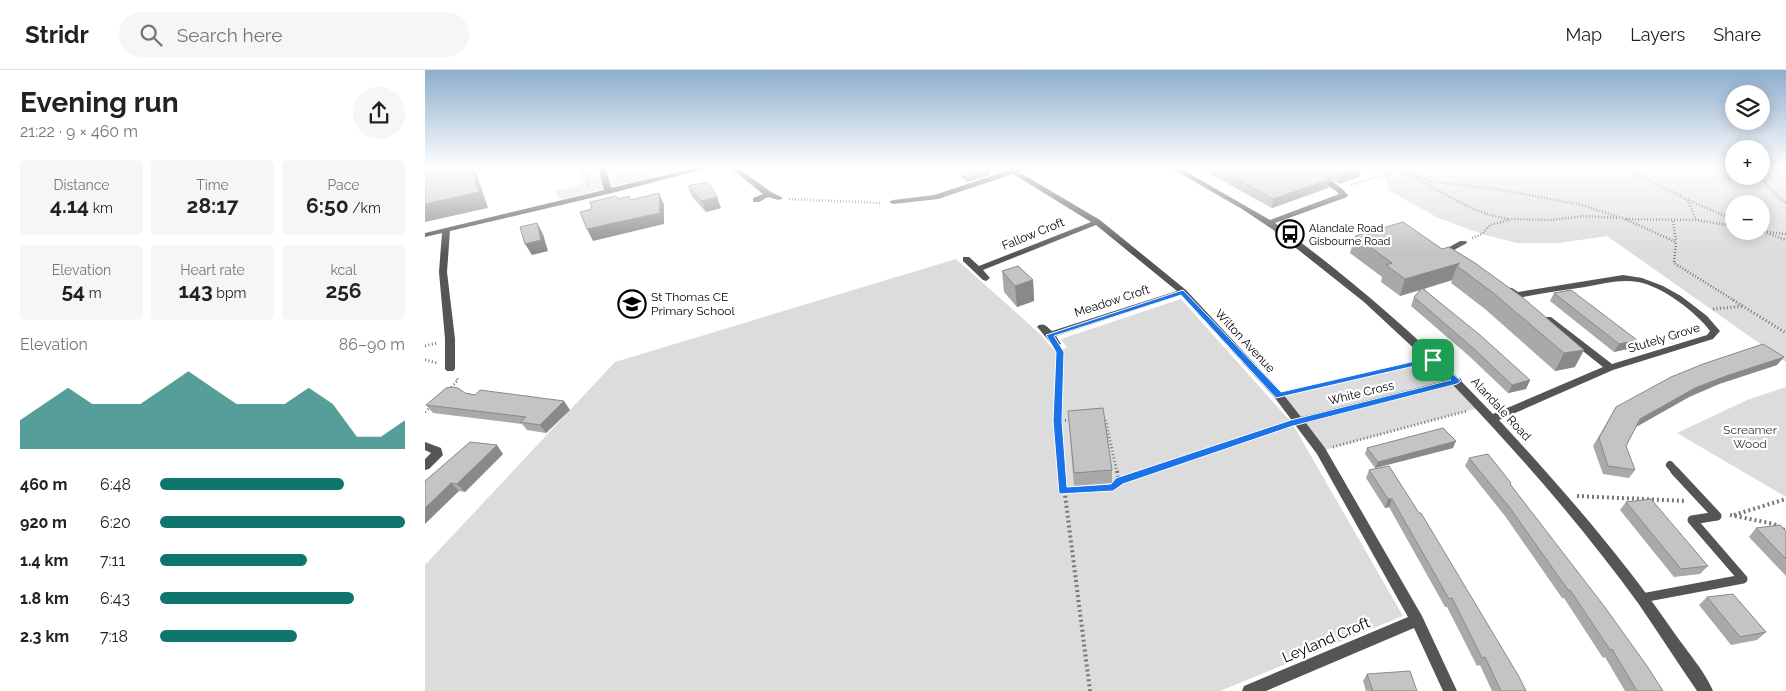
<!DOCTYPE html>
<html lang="en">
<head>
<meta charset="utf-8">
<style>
  body { margin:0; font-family:Raleway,sans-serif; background:#f6f6f6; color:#222; height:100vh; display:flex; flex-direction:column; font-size:19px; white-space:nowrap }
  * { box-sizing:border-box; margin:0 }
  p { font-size:16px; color:#767676 }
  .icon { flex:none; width:28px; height:28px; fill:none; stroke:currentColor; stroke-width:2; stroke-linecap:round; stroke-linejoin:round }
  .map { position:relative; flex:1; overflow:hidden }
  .panel { display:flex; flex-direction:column; background:#fff; width:425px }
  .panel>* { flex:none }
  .fabs { position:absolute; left:1300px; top:15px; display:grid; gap:10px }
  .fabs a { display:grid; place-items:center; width:45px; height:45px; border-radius:50%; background:#fff; box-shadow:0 2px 12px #0003; font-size:25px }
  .pin { position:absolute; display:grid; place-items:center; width:42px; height:42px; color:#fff; margin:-21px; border-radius:10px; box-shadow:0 2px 8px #0006 }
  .round { display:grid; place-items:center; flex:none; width:52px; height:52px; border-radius:26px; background:#f6f6f6 }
  .summary { display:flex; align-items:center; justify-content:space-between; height:85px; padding:0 20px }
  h1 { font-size:28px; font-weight:700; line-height:38px }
  .stats { display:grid; grid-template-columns:repeat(3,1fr); gap:8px; height:85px; padding:5px 20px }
  .stats div { display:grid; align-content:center; border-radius:5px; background:#f6f6f6; text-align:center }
  .stats b { font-size:21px; font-weight:700 }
  .stats small { font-size:14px; font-weight:400 }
  .stats p { font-size:14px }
  .chart { height:140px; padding:10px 20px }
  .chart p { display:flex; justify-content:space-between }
  .chart svg { width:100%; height:90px; margin-top:5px; fill:#0f766e; opacity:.7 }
  ul { padding:0 20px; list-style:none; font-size:16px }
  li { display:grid; grid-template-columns:80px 60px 1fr; align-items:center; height:38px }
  li i { height:12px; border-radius:6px; background:#0f766e }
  header { display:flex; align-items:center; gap:30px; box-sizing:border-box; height:70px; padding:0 25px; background:#fff; border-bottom:1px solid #e0e0e0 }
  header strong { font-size:24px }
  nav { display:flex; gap:28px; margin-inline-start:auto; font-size:18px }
  .search { width:350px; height:45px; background:#f6f6f6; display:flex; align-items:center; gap:12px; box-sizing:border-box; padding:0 18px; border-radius:28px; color:#767676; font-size:19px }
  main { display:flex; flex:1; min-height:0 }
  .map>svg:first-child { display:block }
</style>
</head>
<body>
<header>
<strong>Stridr</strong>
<div class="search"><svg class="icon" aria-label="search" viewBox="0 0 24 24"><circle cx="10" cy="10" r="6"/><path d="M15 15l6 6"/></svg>Search here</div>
<nav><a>Map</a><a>Layers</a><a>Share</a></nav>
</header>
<main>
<section class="panel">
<div class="summary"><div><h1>Evening run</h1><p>21:22 · 9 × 460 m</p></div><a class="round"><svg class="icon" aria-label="share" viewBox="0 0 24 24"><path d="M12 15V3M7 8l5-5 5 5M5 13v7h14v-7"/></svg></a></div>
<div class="stats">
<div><p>Distance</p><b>4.14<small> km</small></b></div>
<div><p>Time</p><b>28:17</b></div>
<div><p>Pace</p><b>6:50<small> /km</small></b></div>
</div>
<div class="stats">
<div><p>Elevation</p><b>54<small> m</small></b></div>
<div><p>Heart rate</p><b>143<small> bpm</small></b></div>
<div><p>kcal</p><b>256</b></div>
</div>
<div class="chart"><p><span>Elevation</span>86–90 m</p>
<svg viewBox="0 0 160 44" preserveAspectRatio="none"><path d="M0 44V30L10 22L20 14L30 22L40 22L50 22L60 14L70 6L80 14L90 22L100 22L110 22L120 14L130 22L140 38L150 38L160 30V44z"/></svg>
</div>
<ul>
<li><b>460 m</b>6:48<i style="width:75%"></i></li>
<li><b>920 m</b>6:20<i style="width:100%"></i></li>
<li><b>1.4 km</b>7:11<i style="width:60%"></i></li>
<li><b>1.8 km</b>6:43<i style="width:79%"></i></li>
<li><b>2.3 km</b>7:18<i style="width:56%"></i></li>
</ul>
</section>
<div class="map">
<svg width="1361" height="621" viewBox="0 0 1361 621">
  <rect width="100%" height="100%" fill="#fff"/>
  <g fill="#dcdcdc" fill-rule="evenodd">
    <path d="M153,97H199L201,104L223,98L227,107L135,130L130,121L157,115Z"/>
    <path d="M1309,97V106H1336V97H1361V292L1182,166L1134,173H1092L1057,164L1013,148L965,121L958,105L941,98ZM1309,134H1336V161H1309Z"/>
    <path d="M531,189L615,264L630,281L642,278L636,269L756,229L867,353L978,546L795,621H0V495L190,292Z"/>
    <path d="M1008,290L1057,337L896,381L854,326Z"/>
    <path d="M1361,317V427L1252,363L1322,330Z"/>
  </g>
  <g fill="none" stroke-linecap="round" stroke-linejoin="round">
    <g stroke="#777" stroke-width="2.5" stroke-dasharray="1 2" stroke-linecap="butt">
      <path d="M159,97L164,116"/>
      <path d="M194,97L198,108"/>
      <path d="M967,97L987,106"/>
      <path d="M1199,97L1263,130L1309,150"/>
      <path d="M986,105L1011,112L1072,119L1157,135L1200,149L1251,172L1249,193L1310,231"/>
      <path d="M1335,106L1348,122L1361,133"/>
      <path d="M992,109C1023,125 1049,144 1084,149"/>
      <path d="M926,115L958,105L971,98"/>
      <path d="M364,129L457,133"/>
      <path d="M1263,130L1271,150"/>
      <path d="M1201,149L1271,150L1309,156"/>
      <path d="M1248,151L1251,171"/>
      <path d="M1336,161L1361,170"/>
      <path d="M1342,162L1361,164"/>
      <path d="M1047,168L1057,164L1065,155L1087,149L1126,150L1160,146L1193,148"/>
    </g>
    <g stroke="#777" stroke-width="3" stroke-dasharray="1 2.5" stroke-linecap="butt">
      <path d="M1308,230L1361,263"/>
      <path d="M1288,239L1319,236"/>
      <path d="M0,276L12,273"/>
      <path d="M635,284L633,351L637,402"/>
      <path d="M0,290L12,293"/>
      <path d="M24,320L33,310L31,308"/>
      <path d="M868,322L993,293"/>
      <path d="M0,342L7,336"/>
      <path d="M675,348H680L692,402"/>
      <path d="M633,351L647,350"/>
      <path d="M908,377L1042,341"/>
      <path d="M721,402L862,355"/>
    </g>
    <g stroke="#777" stroke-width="4" stroke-dasharray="2 3" stroke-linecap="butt">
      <path d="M637,401L665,621"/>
      <path d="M692,401L694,411"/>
      <path d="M638,421L688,417L694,411L725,401"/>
      <path d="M1152,426L1261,431"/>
      <path d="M1305,445L1349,454L1361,461"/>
      <path d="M1309,445L1361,429"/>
    </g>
    <path stroke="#555" stroke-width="8" d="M1245,395L1251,402"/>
    <path stroke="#555" stroke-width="9" d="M1217,528L1318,509L1267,450L1292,446L1250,401"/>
    <g fill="#555" fill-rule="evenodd">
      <path d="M173,97H180L186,118L273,97H287L183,124L25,161L22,202L30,269V299L28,301H22L20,299V269L14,202L17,163L0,167V163L179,120Z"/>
      <path d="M304,97H312L346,122L358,128L354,130L343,127L334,132H328V128L338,124Z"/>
      <path d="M594,97H605L594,102L675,150L761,220L858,324L876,347L1023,310L939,232L847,159L817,139L744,97H753L845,150L914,124L910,120L872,97C887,97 913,113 923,125L922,127L850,153C914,200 976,252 1033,308L1036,309L1037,312L1068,344L1178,297L1120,251L1118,249L1120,247H1126L1187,294L1282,265L1285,261C1271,242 1237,216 1213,212C1195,209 1178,214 1160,217C1137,220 1115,224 1092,228L1080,220L1081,218H1087L1093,222L1198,205L1217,208L1238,216L1256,226L1282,246L1295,261L1288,269L1188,300L1074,350C1137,418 1198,488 1250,564C1262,581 1281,603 1288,621H1272C1252,592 1233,562 1213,533C1157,456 1094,384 1028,315L881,353L900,378L997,546L1032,621H1018L989,558L841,621H817L819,616L983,547L892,384L850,328L756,225L631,266L636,274L631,277L628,276L614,259L612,257L614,255C620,253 622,257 627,261L752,221L671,155L558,200L565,208L561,211L558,210L538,191V187H544L554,196L666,152L588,104L513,129L468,134L464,132L468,130L509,125Z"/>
      <path d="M1035,171H1041L1042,173L1029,180L1034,185L1033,187H1027L1019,180Z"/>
      <path d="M0,372L16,378L18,385L4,399L0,400V389L6,383L0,380Z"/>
    </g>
  </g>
  <g fill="#a9a9a9">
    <path d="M774,98H936L934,107L914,114L890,100L903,118L847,138Z"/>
    <path d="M564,101L565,105L542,112L537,108L536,105Z"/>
    <path d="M263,116L296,138L281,142L267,127Z"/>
    <path d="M930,166L1017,179L1097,227L1150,297L1130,301L1060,239L1026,213L1027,210L999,219L1105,310L1101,319L1083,323L1044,286L986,236L989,227L995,220L975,226L956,212L957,207L925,183Z"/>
    <path d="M577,201L608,210L609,231L592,237L579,222Z"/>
    <path d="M1129,223L1207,278L1189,282L1125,231Z"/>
    <path d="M1359,287L1352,295L1294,314L1264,327L1211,357L1201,376L1210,400L1204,408L1178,404L1168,376L1191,337Z"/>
    <path d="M40,323L145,340L121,363L102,360L97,354L8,343L1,335Z"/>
    <path d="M643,341L687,400V413L649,416Z"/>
    <path d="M942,378H1028L950,398L940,384Z"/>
    <path d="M78,384L40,422L34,421L0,411Z"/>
    <path d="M1044,388L1086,413V415L1238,621H1200L1180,587L1178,588L1139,528H1137L1080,446L1040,396Z"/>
    <path d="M964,396L1101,621H1067L1055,595L1052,596L1022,537H1020L964,437L960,438L941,408L944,400Z"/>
    <path d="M1201,432L1283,496L1275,504L1249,507L1195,440Z"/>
    <path d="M1331,458L1361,461V506L1324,467Z"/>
    <path d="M1282,527L1341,562L1332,570L1306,575L1274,535Z"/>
    <path d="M942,604L992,621H941L938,611Z"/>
  </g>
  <g fill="#898989">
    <path d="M45,98H49L51,102L63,138L0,152V134Z"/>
    <path d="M936,98L934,107L914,114L916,105Z"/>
    <path d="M564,101L565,105L542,112V108Z"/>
    <path d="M905,109L903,118L847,138L848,129Z"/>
    <path d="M234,123L239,134V154L168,171L162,159Z"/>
    <path d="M292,127L296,138L281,142L277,131Z"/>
    <path d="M112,153L118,164L123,181L107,185L100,174Z"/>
    <path d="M1035,193L1032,196L1027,210L975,226L980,209Z"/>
    <path d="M608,210L609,231L592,237L590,216Z"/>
    <path d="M1212,270L1207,278L1189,282L1194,274Z"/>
    <path d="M1159,280L1150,297L1130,301L1139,283Z"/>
    <path d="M1359,287L1352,295L1294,314L1264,327L1209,358L1215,349L1270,318L1301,306Z"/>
    <path d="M1105,310L1101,319L1083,323L1087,315Z"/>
    <path d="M139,331L145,340L121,363L115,355Z"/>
    <path d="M1031,371L1028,378L950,398L953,392Z"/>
    <path d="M72,375L78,384L40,422L32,414Z"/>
    <path d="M26,413L34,421L0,454V438Z"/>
    <path d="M963,429H967L964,437L960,438Z"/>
  </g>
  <g fill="#c4c4c4" stroke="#898989">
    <path d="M0,98H46L54,122L0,134Z"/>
    <path d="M554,98H558L564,101L542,108L536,105Z"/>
    <path d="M791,98H886L905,109L848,129Z"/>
    <path d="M904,98H936L916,105Z"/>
    <path d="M282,112L287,118L292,127L277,131L263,116Z"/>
    <path d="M234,123L235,143L162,159L155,142L167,139L165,132L191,126L193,129L204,126L205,130Z"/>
    <path d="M978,152L1017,179L1024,177L1050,193L1097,227L1159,280L1139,283L1067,222L1032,196L1035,193L980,209L961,195L967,193L930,166Z"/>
    <path d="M112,153L116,170L100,174L95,157Z"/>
    <path d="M593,196L608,210L590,216L577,201Z"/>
    <path d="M997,218L1055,265L1105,310L1087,315L1048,278L989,227Z"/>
    <path d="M1146,220L1212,270L1194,274L1129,223Z"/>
    <path d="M1338,274L1359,287L1301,306L1270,318L1215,349L1201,376L1210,400L1183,396L1174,368L1191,337L1246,307L1278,294Z"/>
    <path d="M27,317L33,318L40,323L50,325L55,320L139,331L115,355L95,352L101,347L1,335L21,318Z"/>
    <path d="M678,338L687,400L649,403L643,341Z"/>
    <path d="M1018,358L1031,371L953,392L942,378Z"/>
    <path d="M45,372L72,375L32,414L26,413L0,438V411Z"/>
    <path d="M1063,384L1086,413L1085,414L1179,536L1222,596L1238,621H1212L1187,579L1185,580L1145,520H1143L1085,438L1044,388Z"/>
    <path d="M964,396L994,443H996L1093,605L1101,621H1076L1060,587L1057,588L1027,528L1024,529L967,429H963L944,400Z"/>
    <path d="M1226,429L1283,496L1256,499L1201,432Z"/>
    <path d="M1355,455L1361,461V489L1331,458Z"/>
    <path d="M1308,524L1341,562L1315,567L1282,527Z"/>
    <path d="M985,601L992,621H948L942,604Z"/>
  </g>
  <linearGradient id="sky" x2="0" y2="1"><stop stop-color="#8cadcc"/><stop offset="0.53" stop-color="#fff"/><stop offset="1" stop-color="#fff" stop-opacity="0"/></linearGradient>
  <rect width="1361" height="184" fill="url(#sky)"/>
  <path fill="#1a73e8" stroke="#fff" fill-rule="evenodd" d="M758,220L856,322L1008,287L1036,311L1032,314L868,356L698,414L688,421L634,424L628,351L631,282L621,265ZM756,225L851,328L1007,292L1026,310L866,350L691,408L686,414L642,417L637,351L639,282L629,266Z"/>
  <defs>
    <g id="bus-ring" transform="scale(1.4375)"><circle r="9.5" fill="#fff" stroke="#000" stroke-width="1.5"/><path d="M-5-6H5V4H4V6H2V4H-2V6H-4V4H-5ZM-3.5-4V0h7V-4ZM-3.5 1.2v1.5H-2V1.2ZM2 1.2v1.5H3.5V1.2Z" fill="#000"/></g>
    <g id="school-ring" transform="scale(1.4375)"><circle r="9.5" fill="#fff" stroke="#000" stroke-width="1.5"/><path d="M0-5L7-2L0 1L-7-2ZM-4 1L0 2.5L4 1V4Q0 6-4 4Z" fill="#000"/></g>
  </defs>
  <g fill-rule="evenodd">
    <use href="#bus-ring" x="865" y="164"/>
    <use href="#school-ring" x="207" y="234"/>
  </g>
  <g text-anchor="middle" stroke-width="4.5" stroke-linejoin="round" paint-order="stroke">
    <g font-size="11" fill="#000" stroke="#fff" text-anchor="start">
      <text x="884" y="162">Alandale Road<tspan x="884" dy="13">Gisbourne Road</tspan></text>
    </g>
    <g font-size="12" fill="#000" stroke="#fff">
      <text transform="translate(608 164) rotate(-22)" y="4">Fallow Croft</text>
      <text transform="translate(687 231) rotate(-18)" y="4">Meadow Croft</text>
      <text transform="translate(1239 268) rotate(-17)" y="4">Stutely Grove</text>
      <text transform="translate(820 271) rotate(47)" y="4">Wilton Avenue</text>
      <text transform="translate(936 323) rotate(-14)" y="4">White Cross</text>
      <text transform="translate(1076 339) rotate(47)" y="4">Alandale Road</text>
    </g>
    <g font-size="12" fill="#000" stroke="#fff" text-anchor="start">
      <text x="226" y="231">St Thomas CE<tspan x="226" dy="14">Primary School</tspan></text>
    </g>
    <g font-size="12" fill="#333" stroke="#fff">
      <text x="1325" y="364">Screamer<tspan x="1325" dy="14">Wood</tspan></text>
    </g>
    <g font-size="15" fill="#000" stroke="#fff">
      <text transform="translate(901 570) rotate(-23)" y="5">Leyland Croft</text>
    </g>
  </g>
</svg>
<div class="fabs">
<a><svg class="icon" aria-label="layers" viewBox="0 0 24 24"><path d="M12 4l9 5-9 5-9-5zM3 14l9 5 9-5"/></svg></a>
<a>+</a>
<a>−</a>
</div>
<div class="pin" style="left:1008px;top:290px;background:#1e9e55"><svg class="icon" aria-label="arrive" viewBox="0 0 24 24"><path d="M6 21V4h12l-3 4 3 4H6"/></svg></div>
</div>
</main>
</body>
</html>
